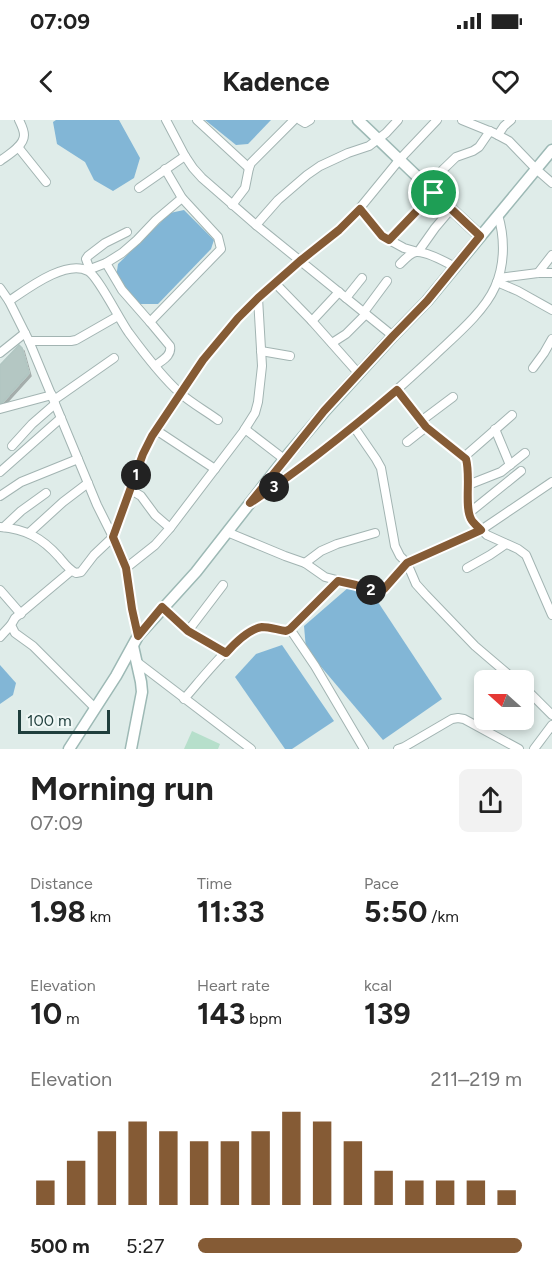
<!DOCTYPE html>
<html lang="en">
<head>
<meta charset="utf-8">
<style>
  body { margin:0; font-family:Figtree,sans-serif; background:#f2f2f2; color:#222; height:100vh; display:flex; flex-direction:column; font-size:22px; white-space:nowrap }
  * { box-sizing:border-box; margin:0 }
  p { font-size:20px; color:#767676 }
  .icon { flex:none; width:33px; height:33px; fill:none; stroke:currentColor; stroke-width:2; stroke-linecap:round; stroke-linejoin:round }
  .map { position:relative; height:629px; overflow:hidden }
  .panel { display:flex; flex-direction:column; background:#fff; flex:1 }
  .panel>* { flex:none }
  .needle { width:39px; rotate:291deg }
  .fabs { position:absolute; left:474px; top:550px; display:grid; gap:12px }
  .fabs a { display:grid; place-items:center; width:60px; height:60px; border-radius:9px; background:#fff; box-shadow:0 3px 9px #0003; font-size:30px }
  .scale { position:absolute; left:18px; bottom:15px; width:92px; box-sizing:border-box; padding-left:6px; border:3px solid #1f3e3c; border-top:0; font-size:16px; line-height:21px; white-space:nowrap; color:#1f3e3c; -webkit-text-stroke:4px #f0f8f6; paint-order:stroke }
  .pin { position:absolute; display:grid; place-items:center; width:51px; height:51px; color:#fff; margin:-26px; border:3px solid #fff; border-radius:50%; box-shadow:0 2px 6px #0007 }
  .km { position:absolute; width:30px; height:30px; margin:-15px; border-radius:50%; background:#222; color:#fff; font-size:16px; line-height:30px; text-align:center }
  .round { display:grid; place-items:center; flex:none; width:63px; height:63px; border-radius:9px; background:#f2f2f2 }
  .head { display:flex; align-items:center; justify-content:space-between; height:102px; padding:0 30px }
  h1 { font-size:33px; font-weight:700; line-height:45px }
  .figures { display:grid; grid-template-columns:repeat(3,1fr); gap:9px; height:102px; padding:6px 30px }
  .figures div { display:grid; align-content:center }
  .figures b { font-size:30px; font-weight:700 }
  .figures small { font-size:16px; font-weight:400 }
  .figures p { font-size:16px }
  .chart { height:168px; padding:12px 30px }
  .chart p { display:flex; justify-content:space-between }
  .chart svg { width:100%; height:108px; margin-top:6px; stroke:#855b35; stroke-width:6 }
  ul { padding:0 30px; list-style:none; font-size:20px }
  li { display:grid; grid-template-columns:96px 72px 1fr; align-items:center; height:45px }
  li i { height:15px; border-radius:8px; background:#855b35 }
  .status { display:flex; justify-content:space-between; align-items:center; height:42px; padding:0 30px; background:#fff; direction:ltr }
  .status svg { height:16px; fill:currentColor }
  header { display:flex; justify-content:space-between; align-items:center; height:78px; padding:0 30px; background:#fff; font-size:27px; font-weight:700 }
  .map>svg:first-child { display:block }
</style>
</head>
<body>
<div class="status"><b>07:09</b><svg viewBox="0 0 49 12"><path d="M0 12V9h3v3zM5 12V6h3v6zM10 12V3h3v9zM15 12V0h3v12zM26 1h20v11H26zM47 4h2v5h-2z"/></svg></div>
<header><svg class="icon" aria-label="back" viewBox="0 0 24 24"><path d="M15 5l-7 7 7 7"/></svg>Kadence<svg class="icon" aria-label="heart" viewBox="0 0 24 24"><path d="M12 20l-8-8c-3-5 5-10 8-4 3-6 11-1 8 4z"/></svg></header>
<div class="map">
<svg width="552" height="629" viewBox="0 0 552 629">
  <defs>
    <filter id="shadow"><feDropShadow dx="2" dy="3" stdDeviation="0" flood-color="#0004"/></filter>
  </defs>
  <rect width="100%" height="100%" fill="#dfece9"/>
  <path fill="#b6dfcb" d="M192,611L220,624L218,629H184Z"/>
  <g fill="#82b6d6">
    <path d="M56,0H119L140,38L134,58L113,71L94,60L85,42L57,24L53,2Z"/>
    <path d="M205,0H271L248,24L236,25Z"/>
    <path d="M184,90L214,120L211,129L158,184H137L116,158L118,144L170,93Z"/>
    <path d="M349,467L374,476L442,579L383,620L306,529L304,506Z"/>
    <path d="M282,525L334,601L292,629H285L235,557L256,534Z"/>
    <path d="M0,545L16,563L13,575L0,584Z"/>
  </g>
  <path fill="#b4c7c3" stroke="#b1c6c2" stroke-width="1.5" filter="url(#shadow)" d="M19,225L22,228L29,253L0,285V245Z"/>
  <g fill="none" stroke-linecap="round" stroke-linejoin="round">
    <g stroke="#a2b4b2" stroke-width="10">
      <g id="street">
        <path d="M166,0L185,36L193,48L202,58L256,105L393,216"/>
        <path d="M197,0L249,48"/>
        <path d="M300,0L305,3L310,0"/>
        <path d="M462,0L494,13L509,21L536,49L552,63"/>
        <path d="M498,15L504,6L511,0"/>
        <path d="M18,27L46,62"/>
        <path d="M0,41C8,35 24,26 24,15C24,10 21,4 19,0"/>
        <path d="M426,66L456,37L473,31L479,27L490,11"/>
        <path d="M139,68L185,36"/>
        <path d="M232,85L245,68L249,48L251,43L294,0"/>
        <path d="M360,89L382,116L404,128L418,132L435,108L451,89"/>
        <path d="M256,105L278,80L307,55L320,46L348,33L369,26L386,13L398,0"/>
        <path d="M389,120L434,73"/>
        <path d="M106,143L122,170L150,202"/>
        <path d="M400,144C404,140 410,133 416,132C426,131 446,142 455,147"/>
        <path d="M88,150L106,143L122,133L137,120L156,100L182,78"/>
        <path d="M90,150L86,139L88,136L105,123L127,112"/>
        <path d="M538,153L552,135"/>
        <path d="M499,158L538,153H552"/>
        <path d="M497,162L518,171L552,190"/>
        <path d="M275,163L312,201L359,254"/>
        <path d="M0,168L9,181L29,221L97,385L113,417L126,448L132,488L138,516"/>
        <path d="M346,178L362,158"/>
        <path d="M9,181C27,169 66,139 88,151C98,156 120,201 129,213C143,232 162,257 180,273C191,283 206,291 218,300"/>
        <path d="M364,192L387,161"/>
        <path d="M312,201L339,172"/>
        <path d="M29,221H71L76,220L118,196"/>
        <path d="M332,223L346,214L366,194"/>
        <path d="M261,231L290,236"/>
        <path d="M0,233L25,213"/>
        <path d="M155,246C162,240 172,236 170,226L150,202L221,129L218,117L182,78L165,49"/>
        <path d="M533,248L544,233L552,219"/>
        <path d="M397,270L426,307L466,339L469,357L468,387L471,400L487,415L518,429L526,435L552,495"/>
        <path d="M54,280L114,238"/>
        <path d="M0,289L52,275"/>
        <path d="M421,301L453,277"/>
        <path d="M354,307L376,339L381,348L395,426L400,436L407,443L416,464L425,474L475,526L516,561"/>
        <path d="M245,309L284,339"/>
        <path d="M495,309L510,345"/>
        <path d="M156,310L215,349"/>
        <path d="M407,322L426,307"/>
        <path d="M12,326L32,304L55,284"/>
        <path d="M464,337L512,295"/>
        <path d="M0,352L61,298"/>
        <path d="M468,365L501,352L525,333"/>
        <path d="M131,370L141,376L155,395L170,408"/>
        <path d="M0,376L21,362L78,339"/>
        <path d="M256,378C321,337 379,287 435,235C455,216 484,192 495,167C505,145 505,118 498,95"/>
        <path d="M469,393L521,351"/>
        <path d="M0,407C26,409 42,418 59,437C64,443 69,450 76,453L81,452L94,435L113,417L143,334L152,316L203,240L238,198L258,178L300,141L339,110L355,94L400,39L437,0"/>
        <path d="M4,407L21,391L46,373"/>
        <path d="M227,412L285,436L305,443L325,457L356,465L378,472L384,469L407,443L481,410L552,362"/>
        <path d="M29,413L63,382L88,363"/>
        <path d="M305,443L321,431L337,424L375,413"/>
        <path d="M126,448L155,425L170,408L243,312L255,293L258,282L262,246L258,178"/>
        <path d="M467,448L490,435L506,424"/>
        <path d="M71,451L15,498L11,505L15,513L33,526L95,588"/>
        <path d="M0,470L21,494"/>
        <path d="M162,487L188,511L226,533"/>
        <path d="M290,509L315,546L364,629"/>
        <path d="M188,511L223,465"/>
        <path d="M0,517L11,505"/>
        <path d="M137,542L251,629"/>
        <path d="M524,567L552,595"/>
        <path d="M184,579C201,560 235,515 259,508C267,506 278,510 286,511L290,509L338,461"/>
        <path d="M398,629L404,627L452,599L458,598L464,599L519,629"/>
        <path d="M534,629L552,605"/>
      </g>
    </g>
    <g stroke="#9db9b5" stroke-width="13">
      <g id="secondary">
        <path d="M358,0C399,39 439,78 480,116"/>
        <path d="M69,629L116,556L138,516L196,452L286,337L324,292L393,216L427,181L552,30"/>
        <path d="M131,629L142,572L141,562L133,526"/>
      </g>
    </g>
    <use href="#street" stroke="#fff" stroke-width="8"/>
    <use href="#secondary" stroke="#fff" stroke-width="10"/>
  </g>
  <g fill="none" stroke-linecap="round" stroke-linejoin="round">
    <g stroke="#fff" stroke-width="12">
      <path id="route" d="M434,73L480,116L427,181L393,216L324,291L250,383C302,349 350,310 397,270L426,307L466,339C471,357 464,386 471,399C473,403 478,407 481,410L407,443L384,469L378,472L356,465L338,461L290,509L286,511C278,510 270,507 262,507C249,509 234,524 226,533L188,511L162,487L138,516L132,489L126,448L113,417L143,334L152,316L203,240L238,198L258,178L300,141L339,110L360,89L382,116L389,120Z"/>
    </g>
    <use href="#route" stroke="#855b35" stroke-width="8"/>
  </g>
</svg>
<div class="fabs">
<a><svg class="needle" viewBox="-14 -14 28 28"><path d="M0-13l5 13h-10z" fill="#e53935"/><path d="M0 13l5-13h-10z" fill="#767676"/></svg></a>
</div>
<div class="scale">100 m</div>
<div class="pin" style="left:434px;top:73px;background:#1e9e55"><svg class="icon" aria-label="arrive" viewBox="0 0 24 24"><path d="M6 21V4h12l-3 4 3 4H6"/></svg></div>
<b class="km" style="left:136px;top:355px">1</b>
<b class="km" style="left:371px;top:470px">2</b>
<b class="km" style="left:274px;top:367px">3</b>
</div>
<section class="panel">
<div class="head"><div><h1>Morning run</h1><p>07:09</p></div><a class="round"><svg class="icon" aria-label="share" viewBox="0 0 24 24"><path d="M12 15V3M7 8l5-5 5 5M5 13v7h14v-7"/></svg></a></div>
<div class="figures">
<div><p>Distance</p><b>1.98<small> km</small></b></div>
<div><p>Time</p><b>11:33</b></div>
<div><p>Pace</p><b>5:50<small> /km</small></b></div>
</div>
<div class="figures">
<div><p>Elevation</p><b>10<small> m</small></b></div>
<div><p>Heart rate</p><b>143<small> bpm</small></b></div>
<div><p>kcal</p><b>139</b></div>
</div>
<div class="chart"><p><span>Elevation</span>211–219 m</p>
<svg viewBox="0 0 160 44" preserveAspectRatio="none"><path d="M5 44V34M15 44V26M25 44V14M35 44V10M45 44V14M55 44V18M65 44V18M75 44V14M85 44V6M95 44V10M105 44V18M115 44V30M125 44V34M135 44V34M145 44V34M155 44V38"/></svg>
</div>
<ul>
<li><b>500 m</b>5:27<i style="width:100%"></i></li>
</ul>
</section>
</body>
</html>
